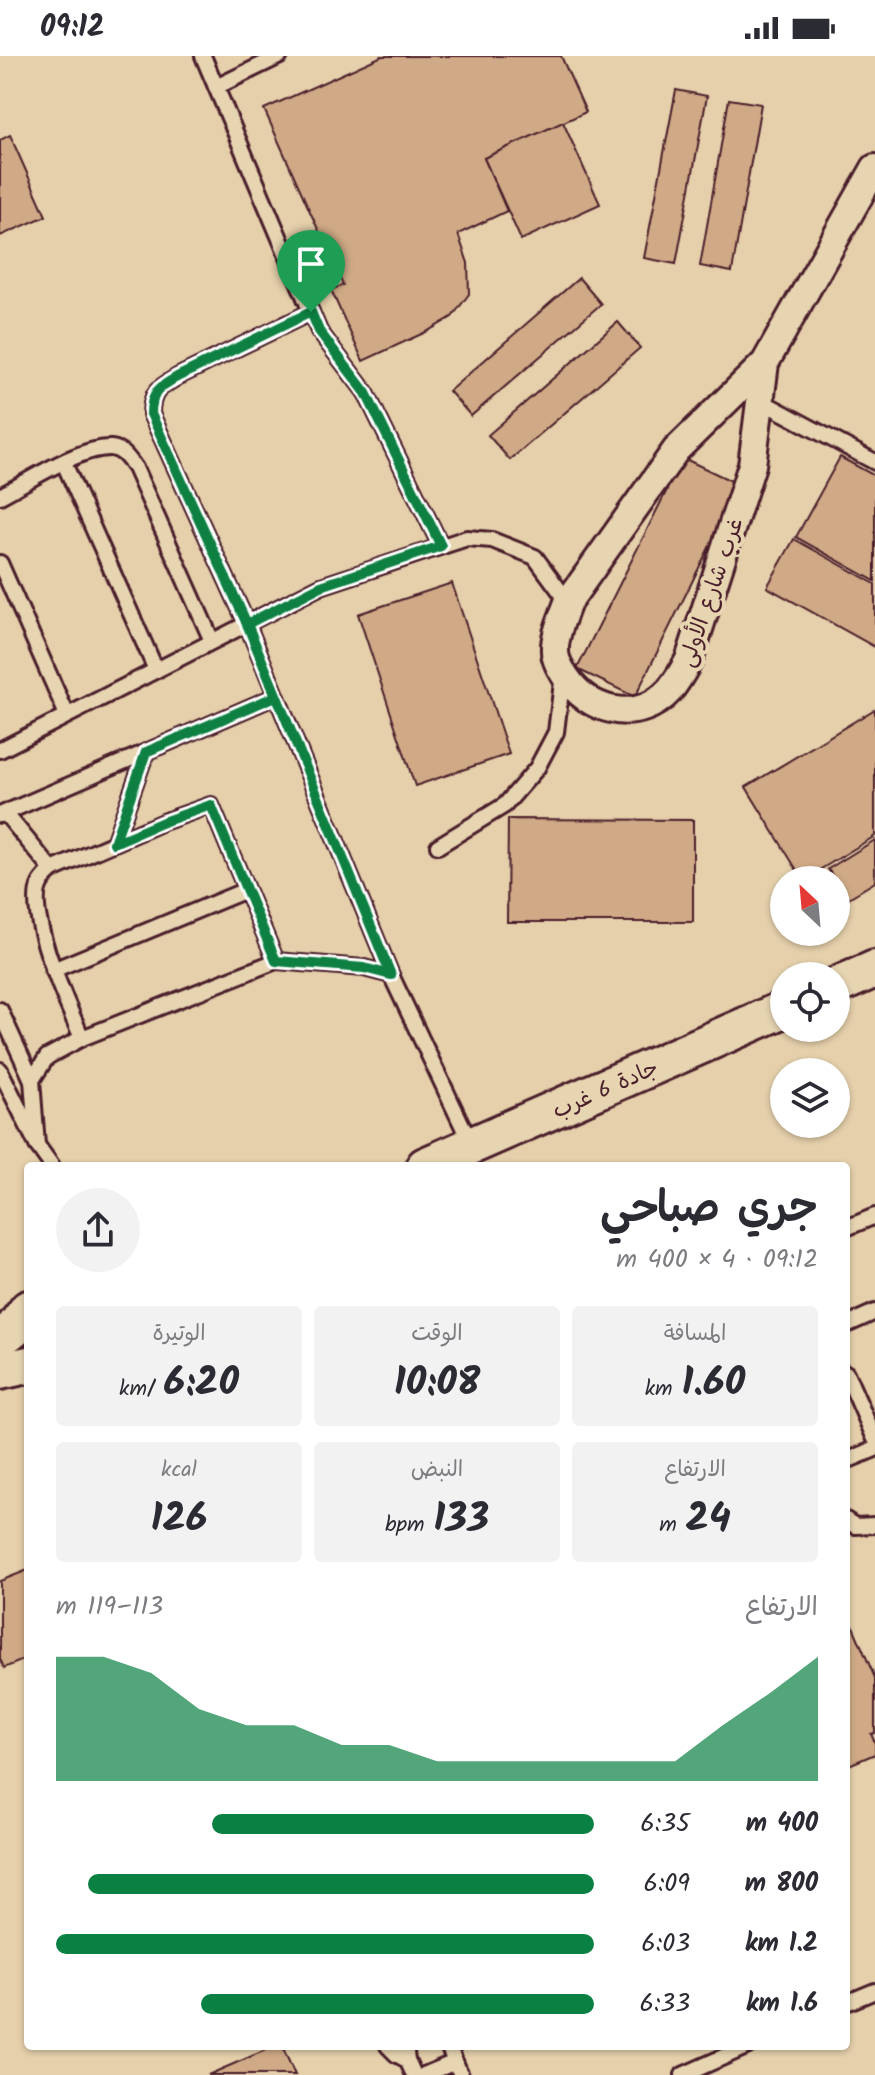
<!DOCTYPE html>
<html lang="ar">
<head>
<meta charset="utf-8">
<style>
  body { margin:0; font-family:Kalam,"Playpen Sans Arabic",sans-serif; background:#f2f2f3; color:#2b2b33; direction:rtl; height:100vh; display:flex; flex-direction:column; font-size:30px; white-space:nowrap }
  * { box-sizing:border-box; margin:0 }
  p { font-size:26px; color:#7c7c81 }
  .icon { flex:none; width:44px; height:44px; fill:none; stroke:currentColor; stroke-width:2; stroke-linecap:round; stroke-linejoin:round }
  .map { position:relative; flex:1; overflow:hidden; direction:ltr }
  .details { position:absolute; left:24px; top:1106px; width:826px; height:888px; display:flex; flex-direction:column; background:#fff; border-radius:8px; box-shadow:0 2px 6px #0004; direction:rtl }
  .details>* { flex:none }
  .needle { width:52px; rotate:334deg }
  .buttons { position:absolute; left:770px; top:810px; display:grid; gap:16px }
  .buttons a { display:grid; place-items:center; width:80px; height:80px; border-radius:50%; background:#fff; box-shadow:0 2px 6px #0004; font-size:40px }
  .pin { position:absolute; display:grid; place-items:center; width:68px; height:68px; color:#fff; margin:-82px -34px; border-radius:50% 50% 50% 0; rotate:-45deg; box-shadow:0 0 8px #0007 }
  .pin .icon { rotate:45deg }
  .round { display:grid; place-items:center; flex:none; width:84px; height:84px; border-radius:42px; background:#f2f2f3 }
  .summary { display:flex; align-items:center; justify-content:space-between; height:136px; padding:0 32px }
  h1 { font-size:44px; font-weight:600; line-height:60px }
  .metrics { display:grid; grid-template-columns:repeat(3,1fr); gap:12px; height:136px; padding:8px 32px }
  .metrics div { display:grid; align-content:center; border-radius:8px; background:#f2f2f3; text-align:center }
  .metrics b { font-size:40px; font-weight:600 }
  .metrics small { font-size:22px; font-weight:400 }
  .metrics p { font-size:22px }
  .chart { height:224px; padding:16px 32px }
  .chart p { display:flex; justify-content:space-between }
  .chart svg { width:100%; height:144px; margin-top:8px; fill:#0b8043; opacity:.7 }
  ul { padding:0 32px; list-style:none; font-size:26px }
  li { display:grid; grid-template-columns:128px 96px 1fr; align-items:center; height:60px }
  li i { height:20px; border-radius:10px; background:#0b8043 }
  .status { display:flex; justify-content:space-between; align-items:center; height:56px; padding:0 40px; background:#fff; direction:ltr }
  .status svg { height:22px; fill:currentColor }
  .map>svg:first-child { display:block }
</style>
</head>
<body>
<div class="status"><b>09:12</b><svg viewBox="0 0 49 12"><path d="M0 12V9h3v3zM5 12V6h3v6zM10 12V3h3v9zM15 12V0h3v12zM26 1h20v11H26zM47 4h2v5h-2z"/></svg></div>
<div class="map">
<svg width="875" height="2019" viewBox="0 0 875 2019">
  <rect width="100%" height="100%" fill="#e5d0ab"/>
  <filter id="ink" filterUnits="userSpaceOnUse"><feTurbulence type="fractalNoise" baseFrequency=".0125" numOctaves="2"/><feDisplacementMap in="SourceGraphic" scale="16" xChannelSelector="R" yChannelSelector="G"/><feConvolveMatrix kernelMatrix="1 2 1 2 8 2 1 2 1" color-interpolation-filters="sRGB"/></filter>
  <g filter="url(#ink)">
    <g fill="#d0aa86" stroke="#4a1f2b" stroke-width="2">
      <path d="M382,0H561L586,56L484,102L507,155L458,178L468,207L469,238L452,261L428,275L363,305L331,234L343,229L264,53Z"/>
      <path d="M676,34L707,40L676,208L644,202Z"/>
      <path d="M729,43L761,48L732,216L700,210Z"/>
      <path d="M563,66L600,148L521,184L484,102Z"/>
      <path d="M10,79L46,160L0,180V84Z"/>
      <path d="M579,222L601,248L471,360L449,335Z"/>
      <path d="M618,266L640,292L510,404L488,379Z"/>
      <path d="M840,401L875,420V525L796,481Z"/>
      <path d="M683,402L740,429L635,641L577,613Z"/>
      <path d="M794,483L875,528V591L767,531Z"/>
      <path d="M452,527L509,698L415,730L358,558Z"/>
      <path d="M875,653V780L803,824L746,731Z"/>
      <path d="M508,763L693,764V866H507Z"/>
      <path d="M875,784V826L847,843L828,813Z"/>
      <path d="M28,1514V1602L4,1612L0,1603V1525Z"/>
      <path d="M846,1554L875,1622V1677L871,1678L875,1687V1698L849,1709L846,1702Z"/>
      <path d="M275,1990H282L295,2019H208Z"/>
    </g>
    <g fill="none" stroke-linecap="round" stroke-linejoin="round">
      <g stroke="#4a1f2b" stroke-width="20">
        <g id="lane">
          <path d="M203,0L319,275L366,337L441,490"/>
          <path d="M216,31L280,0"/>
          <path d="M311,256L177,321C160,331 151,335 151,358L247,568L391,919L471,1088"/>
          <path d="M761,345L875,406"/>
          <path d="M64,407L156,614"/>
          <path d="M0,440C29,425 79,391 111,392C123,393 129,404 135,412L212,585"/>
          <path d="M0,507L67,659"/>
          <path d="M0,694L321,530L467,482L492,484L535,501L568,546"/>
          <path d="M5,757L52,814"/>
          <path d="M0,759L276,640"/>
          <path d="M114,787L146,696"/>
          <path d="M438,790L505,749L537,712L556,676L563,618"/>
          <path d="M53,914L246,834"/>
          <path d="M0,954L32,1024L37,1089L0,1014"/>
          <path d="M82,982C69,952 25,857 40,828C42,823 48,818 52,814L163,766L211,749L276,905"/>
          <path d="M32,1024L47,1001L82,982L276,905L364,912L391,919"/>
          <path d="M37,1089L52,1110"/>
          <path d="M846,1172L875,1160"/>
          <path d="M846,1269L875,1256"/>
          <path d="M846,1317L875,1383"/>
          <path d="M846,1405L875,1393"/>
          <path d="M846,1464L855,1470L875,1469"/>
          <path d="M846,1947L875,1935"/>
          <path d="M388,1990L396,1998L407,2004"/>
          <path d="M405,1990L407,2004L414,2019"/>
          <path d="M448,1990L461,2019"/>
          <path d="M424,2019L455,2006"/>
          <path d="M683,2019L748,1990"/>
        </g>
      </g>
      <g stroke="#4a1f2b" stroke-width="32">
        <path id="street" d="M765,307L752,409L689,604C683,615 677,626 669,635C640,666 596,658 571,628C564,619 555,606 555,595C554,579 563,561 568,546L676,394L765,307L875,112"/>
      </g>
      <g stroke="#4a1f2b" stroke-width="42">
        <g id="secondary">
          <path d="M836,930L875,913"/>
          <path d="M425,1110L784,953"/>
          <path d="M0,1283L14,1272L28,1253"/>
          <path d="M0,1315L28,1309"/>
        </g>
      </g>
      <use href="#lane" stroke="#e7d5b2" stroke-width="14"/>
      <use href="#street" stroke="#e7d5b2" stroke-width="26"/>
      <use href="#secondary" stroke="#e7d5b2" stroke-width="36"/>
    </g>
  </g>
  <g fill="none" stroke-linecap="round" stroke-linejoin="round" filter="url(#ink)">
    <g stroke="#fff" stroke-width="16">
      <path id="route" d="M311,256L177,321C160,331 151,335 151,358L247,568L391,919L364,912L276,905L211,749L163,766L114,787L146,696L276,640L247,568L321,530L441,490L366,337L319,275L311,256"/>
    </g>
    <use href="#route" stroke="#0b8043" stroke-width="10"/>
  </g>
  <g text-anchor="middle" stroke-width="8" stroke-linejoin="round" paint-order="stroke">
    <g font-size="22" fill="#4a1f2b" stroke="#e7d5b2">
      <text transform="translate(710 536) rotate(-71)" y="8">غرب شارع الأولى</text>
      <text transform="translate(605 1032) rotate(-24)" y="8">جادة 6 غرب</text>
    </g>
  </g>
</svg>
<div class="buttons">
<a><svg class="needle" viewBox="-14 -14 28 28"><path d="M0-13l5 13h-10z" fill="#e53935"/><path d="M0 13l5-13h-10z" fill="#7c7c81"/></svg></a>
<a><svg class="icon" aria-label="locate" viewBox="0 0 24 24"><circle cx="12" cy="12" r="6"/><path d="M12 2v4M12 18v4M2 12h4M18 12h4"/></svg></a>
<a><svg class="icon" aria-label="layers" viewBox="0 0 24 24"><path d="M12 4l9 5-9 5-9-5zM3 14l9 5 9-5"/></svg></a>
</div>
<div class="pin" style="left:311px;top:256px;background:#1e9e55"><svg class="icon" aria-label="arrive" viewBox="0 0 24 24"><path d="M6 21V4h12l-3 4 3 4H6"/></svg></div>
<section class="details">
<div class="summary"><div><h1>جري صباحي</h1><p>09:12 · 4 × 400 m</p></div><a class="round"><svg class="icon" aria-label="share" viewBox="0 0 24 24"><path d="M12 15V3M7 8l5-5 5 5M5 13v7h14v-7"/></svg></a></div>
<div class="metrics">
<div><p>المسافة</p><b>1.60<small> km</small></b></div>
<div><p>الوقت</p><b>10:08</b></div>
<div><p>الوتيرة</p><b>6:20<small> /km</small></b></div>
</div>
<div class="metrics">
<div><p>الارتفاع</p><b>24<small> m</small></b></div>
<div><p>النبض</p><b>133<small> bpm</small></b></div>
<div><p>kcal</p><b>126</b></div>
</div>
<div class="chart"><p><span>الارتفاع</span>113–119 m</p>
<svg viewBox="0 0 160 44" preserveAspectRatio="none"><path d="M0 44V6L10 6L20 11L30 22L40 27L50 27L60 33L70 33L80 38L90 38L100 38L110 38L120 38L130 38L140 27L150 17L160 6V44z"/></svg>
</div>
<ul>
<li><b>400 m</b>6:35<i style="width:71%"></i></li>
<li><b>800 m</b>6:09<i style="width:94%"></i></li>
<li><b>1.2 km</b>6:03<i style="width:100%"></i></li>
<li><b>1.6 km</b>6:33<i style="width:73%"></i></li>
</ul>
</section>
</div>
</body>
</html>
